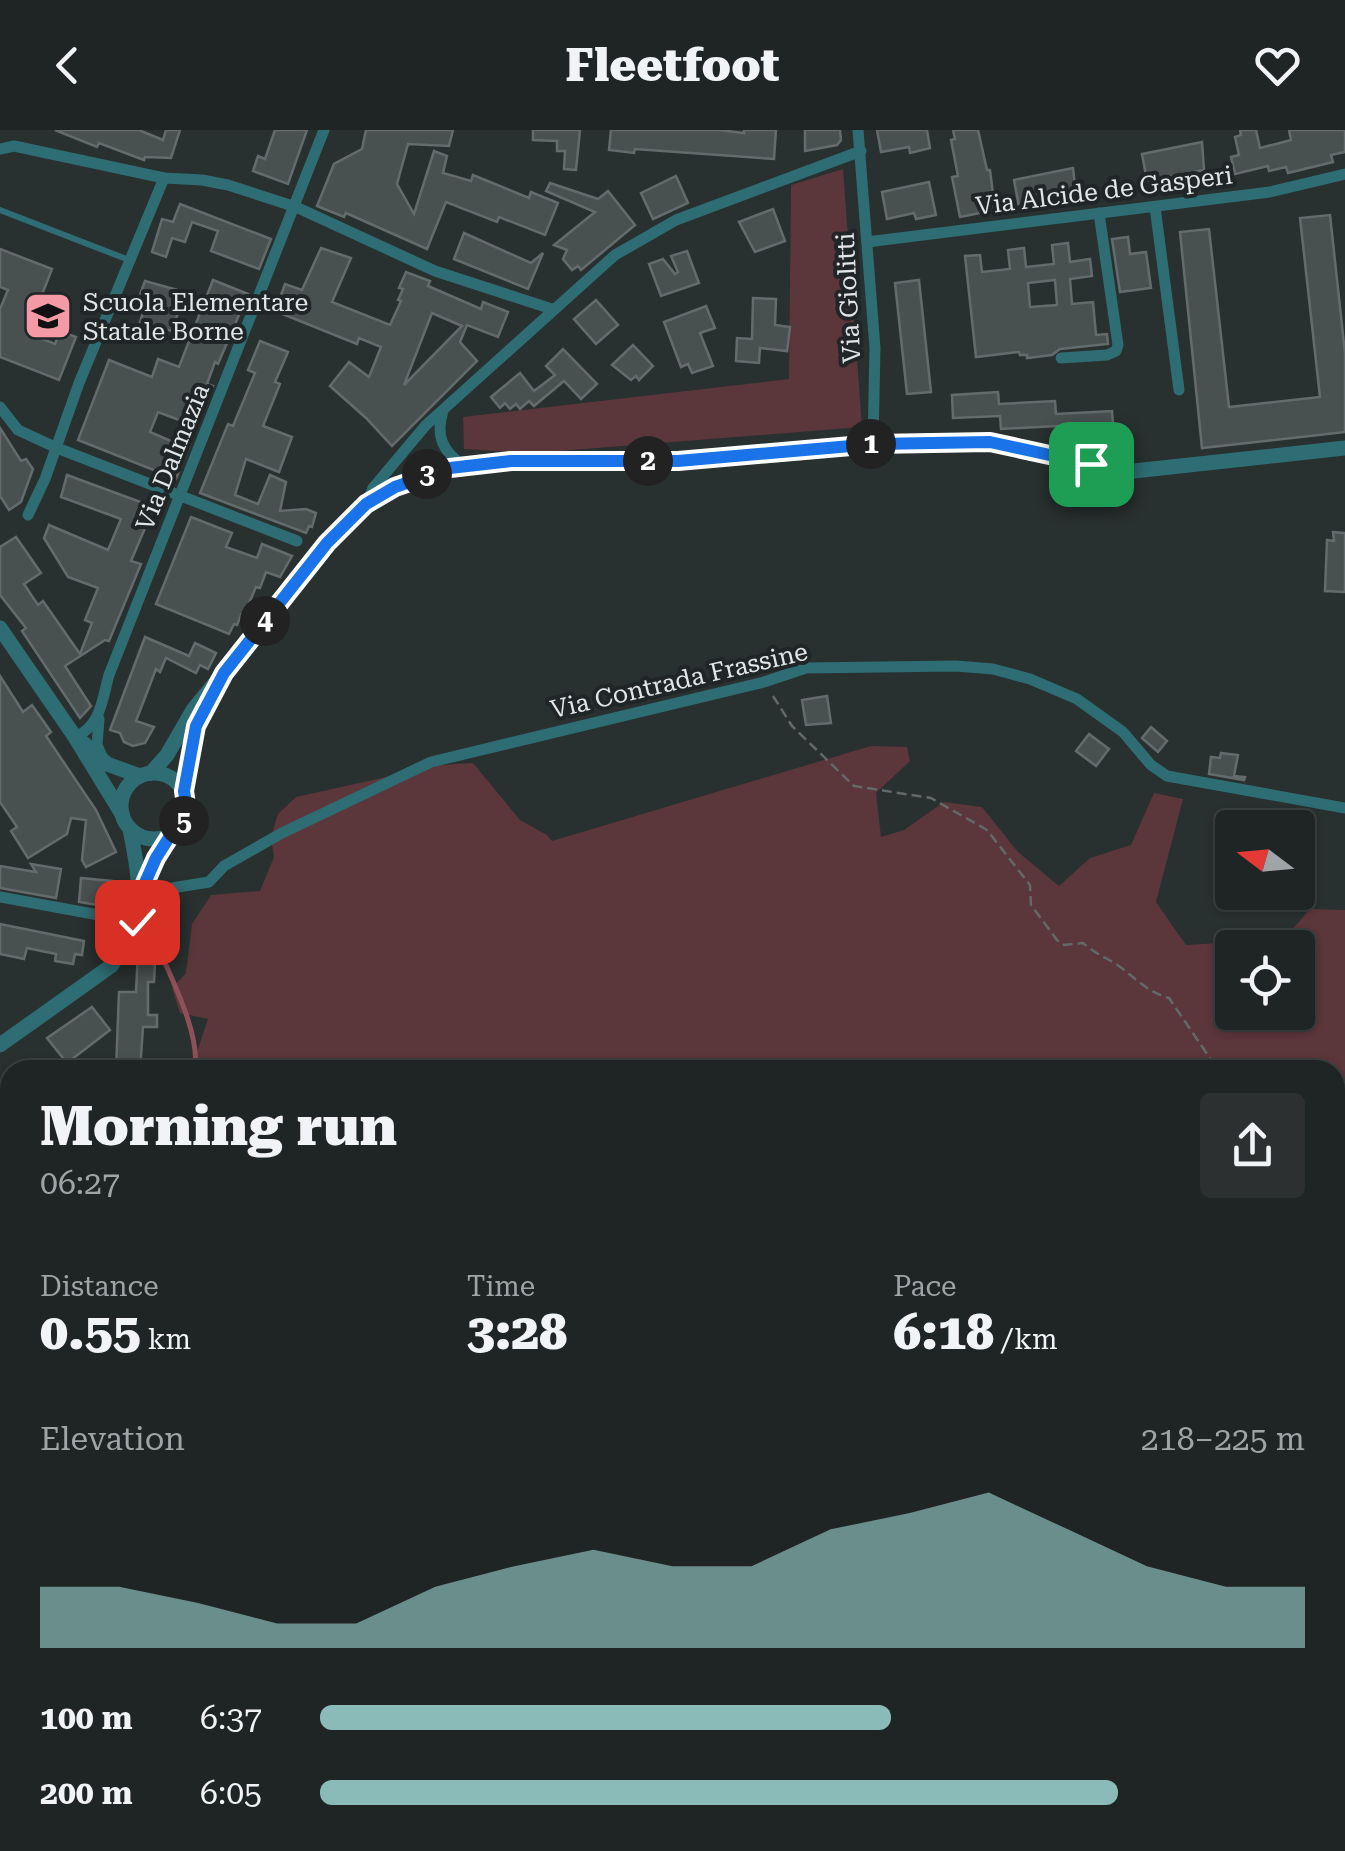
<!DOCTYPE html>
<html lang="en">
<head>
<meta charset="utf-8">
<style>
  body { margin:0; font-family:"Roboto Serif",serif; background:#2c3031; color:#f1f3f6; height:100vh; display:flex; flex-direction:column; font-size:38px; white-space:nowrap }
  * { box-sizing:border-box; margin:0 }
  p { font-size:32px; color:#a1a4a6 }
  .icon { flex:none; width:55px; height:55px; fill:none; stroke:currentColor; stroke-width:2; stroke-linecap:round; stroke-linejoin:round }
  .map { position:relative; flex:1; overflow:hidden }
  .drawer { position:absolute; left:0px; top:930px; width:1345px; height:792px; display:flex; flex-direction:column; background:#1f2424; border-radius:30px 30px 0 0; box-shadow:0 2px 8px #0004,0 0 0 2px #3c4141 }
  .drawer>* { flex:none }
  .needle { width:65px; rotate:286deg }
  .buttons { position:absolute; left:1215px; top:680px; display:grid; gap:20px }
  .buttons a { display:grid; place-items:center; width:100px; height:100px; border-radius:10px; background:#1f2424; box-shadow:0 2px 8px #0004,0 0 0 2px #3c4141; font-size:50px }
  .pin { position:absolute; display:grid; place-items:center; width:85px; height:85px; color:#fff; margin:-42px; border-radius:20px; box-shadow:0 5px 15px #0006 }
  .km { position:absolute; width:50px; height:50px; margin:-25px; border-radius:50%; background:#222; color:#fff; font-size:28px; line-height:50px; text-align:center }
  .round { display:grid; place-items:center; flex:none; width:105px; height:105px; border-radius:10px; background:#2c3031 }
  .overview { display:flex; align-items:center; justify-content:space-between; height:170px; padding:0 40px }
  h1 { font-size:55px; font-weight:800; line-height:75px }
  .metrics { display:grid; grid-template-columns:repeat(3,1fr); gap:15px; height:170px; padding:10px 40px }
  .metrics div { display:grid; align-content:center }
  .metrics b { font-size:50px; font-weight:800 }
  .metrics small { font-size:28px; font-weight:400 }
  .metrics p { font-size:28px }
  .chart { height:280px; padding:20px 40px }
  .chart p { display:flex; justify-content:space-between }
  .chart svg { width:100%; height:180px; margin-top:10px; fill:#8bbbb9; opacity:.7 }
  ul { padding:0 40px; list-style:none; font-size:32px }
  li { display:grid; grid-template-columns:160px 120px 1fr; align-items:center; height:75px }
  li i { height:25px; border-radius:12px; background:#8bbbb9 }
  header { display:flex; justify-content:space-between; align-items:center; height:130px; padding:0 40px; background:#1f2424; font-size:45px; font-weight:800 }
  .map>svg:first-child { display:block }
</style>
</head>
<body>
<header><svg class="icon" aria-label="back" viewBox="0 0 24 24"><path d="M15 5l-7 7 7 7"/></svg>Fleetfoot<svg class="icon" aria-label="heart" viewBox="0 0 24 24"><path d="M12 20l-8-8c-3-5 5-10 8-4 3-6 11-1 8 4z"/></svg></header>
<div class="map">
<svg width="1345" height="1721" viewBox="0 0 1345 1721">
  <rect width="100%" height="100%" fill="#293030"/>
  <g fill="#5b363b" fill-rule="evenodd">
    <path d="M843,39L862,297L534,323L464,319L463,287L789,249L791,55Z"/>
    <path d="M871,616L907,617L910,631L876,663L881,707L904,700L944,672L982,677L1018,722L1059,756L1090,728L1131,715L1154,663L1183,669L1156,772L1186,815L1284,809L1310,779L1345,780V1721H785L780,1713L1335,1712V940H191L208,889L180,883L172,858L186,843L192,794L211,765L260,761L274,727L271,707L278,684L296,667L441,635L473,633L520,690L547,705L552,711ZM1232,818H1298V882H1232Z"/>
    <path d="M0,959L10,975V1135L0,1131Z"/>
    <path d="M0,1160L10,1165V1470L0,1475Z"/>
    <path d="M95,1713H294L270,1721H96Z"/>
  </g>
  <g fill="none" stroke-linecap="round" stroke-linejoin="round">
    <g stroke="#8e5059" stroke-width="5">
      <path d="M149,796C164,835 201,899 195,940"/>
      <path d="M1335,1708L1345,1717"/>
      <path d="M1177,1721L1179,1712"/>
    </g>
  </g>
  <g fill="#495050" stroke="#646b6c" stroke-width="2.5" fill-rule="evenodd">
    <path d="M55,0H139L163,10L166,0H180L171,28L145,27L144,30L99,13L97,17Z"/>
    <path d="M275,0H307L288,54L253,41L258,26L265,29Z"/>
    <path d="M366,0H453L449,16L408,14L397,54L414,84L434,21L447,26L443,43L471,51L473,45L529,68L531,62L558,73L545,105L499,87L497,92L446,72L427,119L346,83L344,87L317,76L334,34L362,19Z"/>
    <path d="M533,0H580L576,40L564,39L565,21H557V11L533,10Z"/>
    <path d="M611,0H719L744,3V0H776L774,29L635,19L634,23L609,20Z"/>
    <path d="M805,0H840L841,10L837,15L805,21Z"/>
    <path d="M877,0H927L930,18L910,23L909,17L881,22Z"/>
    <path d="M953,0H978L987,40H990L995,80L960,87L952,47L958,46L951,10L955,9Z"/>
    <path d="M1240,0H1256L1260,18L1291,10L1289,0H1345V22L1331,25L1333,32L1288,43L1286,37L1269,41L1268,36L1235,44L1231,27L1239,25L1235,7L1241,5Z"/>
    <path d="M1202,12L1204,40L1147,51L1142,24Z"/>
    <path d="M1073,38L1076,65L1019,77L1014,50Z"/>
    <path d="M676,46L688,73L653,89L641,63Z"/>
    <path d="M929,52L936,85L916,89L914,83L887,89L882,62Z"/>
    <path d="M550,53L598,69L608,61L635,95L581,140L578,136L572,140L563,129L567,120L554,115L595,82L546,61Z"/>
    <path d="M180,74L271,109L259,139L211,121L218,101L192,92L185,112L172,108L166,127L152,122L162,89L173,92Z"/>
    <path d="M773,79L785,111L755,122L739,92Z"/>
    <path d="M1330,85L1345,223V302L1202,318L1180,102L1209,99L1229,277L1320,267L1300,88Z"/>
    <path d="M464,103L531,133L543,123L528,159L454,129Z"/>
    <path d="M1128,107L1130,124L1146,122L1151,158L1120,162L1112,109Z"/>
    <path d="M1068,113L1070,132L1090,129L1092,146L1070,149L1072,174L1093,172L1096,205L1107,204L1108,214L1060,219L1052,225L1027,228V225H1020L1019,222L976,227L965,126L980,125L982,142L1010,139L1008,120L1024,118L1026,137L1054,134L1052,115ZM1055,150L1057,175L1030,177L1028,153Z"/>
    <path d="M321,118L351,128L332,172L390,195L401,171L398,170L403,159L399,158L406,142L430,151L428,156L481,179L483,172L508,182L498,207L467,195L460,212L477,231L392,316L366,288L330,256L349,232L369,247L381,217L359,208L357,214L275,181L285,154L302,160ZM432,183L462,196L404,255Z"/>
    <path d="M0,119L52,139L27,203L55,214L60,201L76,207L59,250L0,227V179L8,160L0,157Z"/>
    <path d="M687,121L699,153L661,166L649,134L663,129L675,144L678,142L671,126Z"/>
    <path d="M213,150L248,164L218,234L215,232L207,254L213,256L200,288L193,285L190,294L158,282L150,302L173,312L175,308L190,314L176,349L78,310L109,230L152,247L158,229L179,237Z"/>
    <path d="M919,150L931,262L907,264L895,153Z"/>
    <path d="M145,151L185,162L172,201L140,192L146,174L138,170Z"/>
    <path d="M753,168L776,169L775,195L790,197L787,221L760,218L759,233L736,231L737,208L752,209Z"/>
    <path d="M596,170L618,195L596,214L574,189Z"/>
    <path d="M706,176L715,198L700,203L713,236L692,243L688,234L681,237L664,192Z"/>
    <path d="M260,211L288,222L275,252L280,254L263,296L292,307L279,342L246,329L235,365L258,374L270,345L286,352L280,381L306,379L316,383L312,397L309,396L306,403L200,363L228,294L233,296L255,243L248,240Z"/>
    <path d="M633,215L653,236L639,250L636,246L631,250L612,235Z"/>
    <path d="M563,219L597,254L581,269L564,251L534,276L529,271L520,279L516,274L510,279L505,273L500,278L491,267L520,243L534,261L555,245L546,236Z"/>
    <path d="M998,262L999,274L1055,271L1056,284L1112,281L1114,306L1058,309L1057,296L1001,299L1000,286L953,288L952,265Z"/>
    <path d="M0,298L21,331L26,329L33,339L21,372L9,380L0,366Z"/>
    <path d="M67,345L154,377L131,431L141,434L109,511L105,510L65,536L91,576L80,588L22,501L26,498L0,465V417L16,407L41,443L24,454L38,475L43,471L80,524L92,493L85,490L98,458L68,447L44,408L49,395L108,420L121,389L61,367Z"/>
    <path d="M191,387L232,403L226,417L257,428L262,414L292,426L280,447L266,442L260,458L256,457L243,487L241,485L237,495L234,494L229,504L156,474Z"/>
    <path d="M1333,402L1345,403V462L1325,461L1327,410L1334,411Z"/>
    <path d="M145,507L189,526L195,513L216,523L208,539L200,535L196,543L166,528L160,542L156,539L136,591L154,597L145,613L133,616L124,612L120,603L110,600Z"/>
    <path d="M0,546L23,582L32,575L51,602L46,606L96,680L116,722L86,737L82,730L86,690L71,688L67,704L28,728L11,701L17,697L0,672Z"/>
    <path d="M827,566L831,593L806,595L802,570Z"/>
    <path d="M1151,597L1167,611L1158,622L1142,608Z"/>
    <path d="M1089,604L1109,619L1096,636L1076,621Z"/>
    <path d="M1221,623L1238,625L1234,646L1245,647L1244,650L1209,644L1211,627L1220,628Z"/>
    <path d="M31,734L61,739L56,768L0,758V736L36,742Z"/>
    <path d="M81,748L112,751L110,777L79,772Z"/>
    <path d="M0,794L84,811L82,825L75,824L73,834L55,831L56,824L27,818L24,829L0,824Z"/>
    <path d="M138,821H148V832H155L154,852H148V885H157V897H143L140,940H116L119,862H136Z"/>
    <path d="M92,877L110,900L67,933L47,908Z"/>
  </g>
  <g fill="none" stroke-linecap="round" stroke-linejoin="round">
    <g stroke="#636969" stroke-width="2.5" stroke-dasharray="10 5" stroke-linecap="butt">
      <path d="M773,566L792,596L854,656L931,668L987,700L1030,755L1031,775L1057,810L1064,815L1083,813C1094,823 1107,828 1119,836C1136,849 1148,862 1169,868L1216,937L1221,940"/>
      <path d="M1335,982L1345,990"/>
    </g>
    <path stroke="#2e6d73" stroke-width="6" d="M0,80L129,130"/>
    <g stroke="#2e6d73" stroke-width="11">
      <path d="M858,0L875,218L873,313"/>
      <path d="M0,19L14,16L164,48L202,50L228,55L296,77L435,141L552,179"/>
      <path d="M1155,77L1179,260"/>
      <path d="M867,112L1270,62L1345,44"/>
      <path d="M1061,228L1107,225L1116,221L1118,215L1099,83"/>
      <path d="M0,277L18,300L57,318L297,411"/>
      <path d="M443,281C435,306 443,322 464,336"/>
      <path d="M367,373L373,358L426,295L615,125L676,90L861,21"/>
      <path d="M28,385L45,349L79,253L164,48"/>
      <path d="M99,589L97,615L103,629"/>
      <path d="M75,607C101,596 102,570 109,545L324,0"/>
      <path d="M141,763L209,752L224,736L282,703L431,632L764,552L806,538L956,536L993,539L1030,549L1077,569L1123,602L1151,635L1167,646L1345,678"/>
      <path d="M0,767L137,792"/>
      <path d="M1335,1286L1345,1293"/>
      <path d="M119,1712L125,1721"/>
    </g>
    <g stroke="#2e6d73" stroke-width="15">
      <path d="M0,498L75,607L122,684"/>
      <path d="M82,612L107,634L140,646"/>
      <path d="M151,643L167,625L193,580L347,391L380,365L432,342L511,331H678L873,313L990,312L1134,341L1345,318"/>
      <circle cx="154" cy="676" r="33"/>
      <path d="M183,661L196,596L208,573"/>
      <path d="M141,763L169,705"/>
      <path d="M0,915L111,836C147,787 141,756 130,699"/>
      <path d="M0,1155L10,1159"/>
      <path d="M0,1501L10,1495"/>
      <path d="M760,1712L764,1721"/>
      <path d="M325,1721L343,1712"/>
    </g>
  </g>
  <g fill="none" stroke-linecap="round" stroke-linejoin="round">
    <g stroke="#fff" stroke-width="20">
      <path id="route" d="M137,792L141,762L156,728L170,706L184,691L187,681L184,661L196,596L224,543L327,413L366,374L395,357L450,338L511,331H678L874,314L990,312L1091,334"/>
    </g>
    <use href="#route" stroke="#1a73e8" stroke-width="12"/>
  </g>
  <defs>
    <g id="school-square" transform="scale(2.5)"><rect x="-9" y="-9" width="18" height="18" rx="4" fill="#f49aa6" stroke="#202627"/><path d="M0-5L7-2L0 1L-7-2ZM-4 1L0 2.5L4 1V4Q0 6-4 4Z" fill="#111"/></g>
  </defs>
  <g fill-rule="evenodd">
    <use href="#school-square" x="48" y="186"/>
  </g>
  <g text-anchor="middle" stroke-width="8" stroke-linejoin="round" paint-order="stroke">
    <g font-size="25" fill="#e2e6e7" stroke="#202627">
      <text transform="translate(1104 60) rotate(-7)" y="9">Via Alcide de Gasperi</text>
      <text transform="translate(848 168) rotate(-93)" y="9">Via Giolitti</text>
      <text transform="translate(172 327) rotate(-68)" y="9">Via Dalmazia</text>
      <text transform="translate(679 550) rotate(-13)" y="9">Via Contrada Frassine</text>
    </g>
    <g font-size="25" fill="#e2e6e7" stroke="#202627" text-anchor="start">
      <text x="83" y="181">Scuola Elementare<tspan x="83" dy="29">Statale Borne</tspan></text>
    </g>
  </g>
</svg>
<div class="buttons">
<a><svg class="needle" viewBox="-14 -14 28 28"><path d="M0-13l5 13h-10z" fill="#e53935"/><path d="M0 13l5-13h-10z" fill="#a1a4a6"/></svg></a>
<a><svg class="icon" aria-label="locate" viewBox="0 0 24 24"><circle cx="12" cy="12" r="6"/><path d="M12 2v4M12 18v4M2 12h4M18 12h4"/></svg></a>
</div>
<div class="pin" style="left:1091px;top:334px;background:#1e9e55"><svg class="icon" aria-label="arrive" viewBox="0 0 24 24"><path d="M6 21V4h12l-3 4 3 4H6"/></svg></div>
<div class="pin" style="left:137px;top:792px;background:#d93025"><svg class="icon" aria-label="check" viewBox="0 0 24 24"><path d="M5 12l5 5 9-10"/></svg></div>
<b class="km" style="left:871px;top:314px">1</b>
<b class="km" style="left:648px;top:331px">2</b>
<b class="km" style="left:427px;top:344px">3</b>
<b class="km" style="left:265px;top:491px">4</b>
<b class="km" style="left:184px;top:691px">5</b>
<section class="drawer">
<div class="overview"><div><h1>Morning run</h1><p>06:27</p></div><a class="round"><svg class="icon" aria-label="share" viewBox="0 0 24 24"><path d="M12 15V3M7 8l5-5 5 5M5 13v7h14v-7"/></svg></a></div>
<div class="metrics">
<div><p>Distance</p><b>0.55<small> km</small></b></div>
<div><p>Time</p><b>3:28</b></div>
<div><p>Pace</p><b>6:18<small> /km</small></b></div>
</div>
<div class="chart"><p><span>Elevation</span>218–225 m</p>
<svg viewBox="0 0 160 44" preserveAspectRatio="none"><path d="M0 44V29L10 29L20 33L30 38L40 38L50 29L60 24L70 20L80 24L90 24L100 15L110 11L120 6L130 15L140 24L150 29L160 29V44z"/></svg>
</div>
<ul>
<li><b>100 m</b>6:37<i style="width:58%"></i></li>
<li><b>200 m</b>6:05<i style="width:81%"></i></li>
</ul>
</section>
</div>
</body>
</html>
